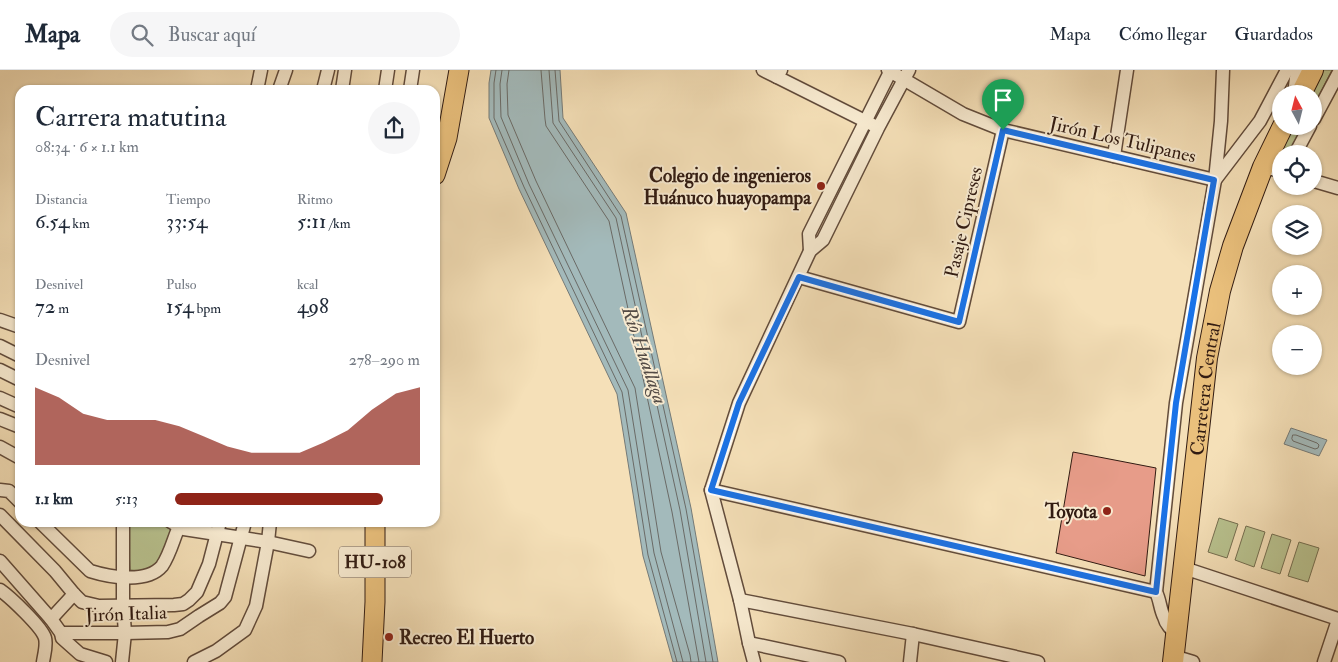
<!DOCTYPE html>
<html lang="es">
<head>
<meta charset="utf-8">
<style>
  body { margin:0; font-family:"IM FELL Double Pica",serif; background:#f6f6f7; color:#1f2937; height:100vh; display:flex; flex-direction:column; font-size:19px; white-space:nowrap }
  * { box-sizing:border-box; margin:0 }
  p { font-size:16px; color:#747a83 }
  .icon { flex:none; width:28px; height:28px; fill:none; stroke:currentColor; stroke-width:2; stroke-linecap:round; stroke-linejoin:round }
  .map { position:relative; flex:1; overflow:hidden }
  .sheet { position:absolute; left:15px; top:15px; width:425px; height:442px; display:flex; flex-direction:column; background:#fff; border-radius:15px; box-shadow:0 1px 4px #0004 }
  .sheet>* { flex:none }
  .needle { width:32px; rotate:353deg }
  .buttons { position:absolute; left:1272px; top:15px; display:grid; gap:10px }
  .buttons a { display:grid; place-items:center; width:50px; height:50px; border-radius:50%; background:#fff; box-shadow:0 1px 4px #0004; font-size:25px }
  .pin { position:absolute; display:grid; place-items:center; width:42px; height:42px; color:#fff; margin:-51px -21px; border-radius:50% 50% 50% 0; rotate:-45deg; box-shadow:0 0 5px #0007 }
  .pin .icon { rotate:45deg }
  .round { display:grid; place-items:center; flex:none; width:52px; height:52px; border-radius:26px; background:#f6f6f7 }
  .head { display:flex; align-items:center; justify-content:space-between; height:85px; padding:0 20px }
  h1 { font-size:28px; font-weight:600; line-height:38px }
  .stats { display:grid; grid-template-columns:repeat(3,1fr); gap:8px; height:85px; padding:5px 20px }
  .stats div { display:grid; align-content:center }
  .stats b { font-size:21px; font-weight:600 }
  .stats small { font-size:14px; font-weight:400 }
  .stats p { font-size:14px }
  .chart { height:140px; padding:10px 20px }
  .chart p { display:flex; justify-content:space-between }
  .chart svg { width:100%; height:90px; margin-top:5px; fill:#8f2418; opacity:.7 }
  ul { padding:0 20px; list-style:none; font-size:16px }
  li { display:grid; grid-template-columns:80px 60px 1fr; align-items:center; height:38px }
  li i { height:12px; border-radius:6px; background:#8f2418 }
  header { display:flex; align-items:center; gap:30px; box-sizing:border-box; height:70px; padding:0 25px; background:#fff; border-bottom:1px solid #e0e1e3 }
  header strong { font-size:24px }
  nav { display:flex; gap:28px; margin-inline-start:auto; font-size:18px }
  .search { width:350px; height:45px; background:#f6f6f7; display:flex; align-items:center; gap:12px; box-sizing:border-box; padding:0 18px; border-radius:28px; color:#747a83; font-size:19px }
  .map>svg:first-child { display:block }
</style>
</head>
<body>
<header>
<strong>Mapa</strong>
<div class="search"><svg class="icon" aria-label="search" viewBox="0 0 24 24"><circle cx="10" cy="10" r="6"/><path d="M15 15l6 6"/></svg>Buscar aquí</div>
<nav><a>Mapa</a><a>Cómo llegar</a><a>Guardados</a></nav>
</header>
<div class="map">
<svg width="1338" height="592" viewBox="0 0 1338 592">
  <rect width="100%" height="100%" fill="#f5e0b8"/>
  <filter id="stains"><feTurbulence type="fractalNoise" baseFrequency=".004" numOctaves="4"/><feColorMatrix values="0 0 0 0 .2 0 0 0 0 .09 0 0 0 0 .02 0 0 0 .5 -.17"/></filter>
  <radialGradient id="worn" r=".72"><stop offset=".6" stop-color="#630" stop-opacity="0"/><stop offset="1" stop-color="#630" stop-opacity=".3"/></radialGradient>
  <g fill="#b9c390" stroke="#756f51">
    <path d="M1318,0H1332L1314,35V24H1306Z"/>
    <path d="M1289,56H1303L1288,84H1281V94L1272,88Z"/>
    <path d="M1219,448L1238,454L1227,488L1208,482Z"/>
    <path d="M128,453H160L173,461L157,494L145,501L130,500Z"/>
    <path d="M1246,456L1265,462L1254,497L1235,490Z"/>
    <path d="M1272,464L1291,470L1280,504L1261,498Z"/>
    <path d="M1299,472L1319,478L1308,512L1288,506Z"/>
  </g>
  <g fill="#a3babb" stroke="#757a77">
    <path d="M491,0H560L563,48L626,143L691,438L718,592H673L643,486L617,324L519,119L489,48V13Z"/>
    <path d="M1291,358L1327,370L1319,386L1284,374Z"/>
  </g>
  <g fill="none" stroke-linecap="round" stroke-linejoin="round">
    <g stroke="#6a6a66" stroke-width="1">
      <path d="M496,0L494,13V48L524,117L622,322L648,485L677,592"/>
      <path d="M502,0L500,14L501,47L529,114L628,320L654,483L683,592"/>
      <path d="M509,0L507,14L508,45L536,111L635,318L661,482L690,585L691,592"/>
      <path d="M541,0L545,49L546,56L609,151L672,442L699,592"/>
      <path d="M549,0L553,53L616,148L680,440L706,592"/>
      <path d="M555,0L559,51L621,146L686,439L713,592"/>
      <path d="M1293,365H1296L1317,373L1319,375L1318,378L1315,379L1293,371L1292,369Z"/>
    </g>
  </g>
  <path fill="#e79c89" stroke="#311b12" d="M1073,382L1156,398L1145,506L1056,483Z"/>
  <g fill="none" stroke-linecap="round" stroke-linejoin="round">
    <g stroke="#624c3c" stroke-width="15">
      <g id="minor">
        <path d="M763,0L777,7"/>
        <path d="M781,0L777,7L873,55"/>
        <path d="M888,0L963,44L1003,60L1215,110L1260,51L1287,0"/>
        <path d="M257,20L261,0"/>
        <path d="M279,20L286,0"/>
        <path d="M323,20L328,0"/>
        <path d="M342,20L345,0"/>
        <path d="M385,20L388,0"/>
        <path d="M410,20L413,0"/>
        <path d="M1294,24L1297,0"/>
        <path d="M1314,49L1338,4"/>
        <path d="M1295,84L1310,56"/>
        <path d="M1114,86L1127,0"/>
        <path d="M1263,97L1281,101"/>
        <path d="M1314,111L1338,118"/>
        <path d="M810,181L809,164L891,0"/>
        <path d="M799,207L959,252L1003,60"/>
        <path d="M0,250L20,257"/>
        <path d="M0,276L20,286"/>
        <path d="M0,300L20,310"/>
        <path d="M0,328L20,337"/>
        <path d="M0,349L20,357"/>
        <path d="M0,377L20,388"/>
        <path d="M0,420L9,421L20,432"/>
        <path d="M711,420L1156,522"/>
        <path d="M0,445L55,501L74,524L82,532L99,536L174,535L183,534L189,530L197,522L209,494L220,452"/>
        <path d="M40,452L90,501C109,507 147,514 162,496C171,483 174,466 181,452"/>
        <path d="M171,452L184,459L268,472L309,481"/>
        <path d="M0,491L51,549L61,563L62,568L80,584L106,592"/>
        <path d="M1184,498L1338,549"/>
        <path d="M0,520C10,527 42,557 45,568C47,575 44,585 43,592"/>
        <path d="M740,530L913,564L1038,592"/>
        <path d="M51,549L74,524"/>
        <path d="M61,563H125L168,562L180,559L199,546L220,533L225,527L245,452"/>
        <path d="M1177,564C1171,559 1166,555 1164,547C1160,539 1160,530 1156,522L1176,333L1215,110L1221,51L1223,0"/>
        <path d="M749,573L839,592"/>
        <path d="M1173,586L1193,592"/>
        <path d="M122,592L125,563L123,535V452"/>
        <path d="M194,592L216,581L245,560L256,536L268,472L270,452"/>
        <path d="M754,592L749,573L740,530L711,420L739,333L810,181L823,170L878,58L909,0"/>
        <path d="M910,592L913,564"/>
        <path d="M1324,592L1338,550"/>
      </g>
    </g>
    <g stroke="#311b12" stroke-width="21">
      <g id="primary">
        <path d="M435,105L447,68L459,0"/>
        <path d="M372,592L375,532V452"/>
      </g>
    </g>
    <g stroke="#311b12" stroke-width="22">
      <g id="trunk">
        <path d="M1301,24L1313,0"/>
        <path id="s1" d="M1173,592L1207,288L1220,221L1233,176L1263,97L1283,56"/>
      </g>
    </g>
    <use href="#minor" stroke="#f8ebd1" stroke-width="12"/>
    <use href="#primary" stroke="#eac07c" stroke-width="19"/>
    <use href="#trunk" stroke="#eac07c" stroke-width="20"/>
  </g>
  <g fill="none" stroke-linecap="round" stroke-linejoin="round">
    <g stroke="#fff" stroke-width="10">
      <path id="route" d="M1003,60L1214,110L1176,333L1156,522L711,420L739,333L799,207L959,252Z"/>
    </g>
    <use href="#route" stroke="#1a73e8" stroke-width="6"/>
  </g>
  <g fill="#8f2418" stroke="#f8ebd1" stroke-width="2">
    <circle cx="821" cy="116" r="5"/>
    <circle cx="1107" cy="441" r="5"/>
    <circle cx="389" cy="567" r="5"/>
  </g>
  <g text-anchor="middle" stroke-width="4" stroke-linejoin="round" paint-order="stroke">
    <rect fill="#f8ebd1" stroke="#6d594b" stroke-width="1" x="339" y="476.5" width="72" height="31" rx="4"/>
    <g font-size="18" font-weight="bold" fill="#311b12">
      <text x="375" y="498">HU-108</text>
    </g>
    <g font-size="19" fill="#311b12" stroke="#f8ebd1">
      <text transform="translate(1123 69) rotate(13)" y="7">Jirón Los Tulipanes</text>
      <text transform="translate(963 152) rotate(-77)" y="7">Pasaje Cipreses</text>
      <text dy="7" stroke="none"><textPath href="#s1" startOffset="275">Carretera Central</textPath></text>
      <text transform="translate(126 543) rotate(-2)" y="7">Jirón Italia</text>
    </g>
    <g font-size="19" font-weight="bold" fill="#311b12" stroke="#f8ebd1" text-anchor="end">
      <text x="811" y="112">Colegio de ingenieros<tspan x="811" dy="22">Huánuco huayopampa</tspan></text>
      <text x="1097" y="448">Toyota</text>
      <text x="399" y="574" text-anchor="start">Recreo El Huerto</text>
    </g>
    <g font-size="20" font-style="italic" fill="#534b45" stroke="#f8ebd1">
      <text transform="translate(645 285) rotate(71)" y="7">Río Huallaga</text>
    </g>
  </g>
  <rect width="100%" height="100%" filter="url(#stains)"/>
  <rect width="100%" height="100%" fill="url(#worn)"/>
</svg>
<div class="buttons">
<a><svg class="needle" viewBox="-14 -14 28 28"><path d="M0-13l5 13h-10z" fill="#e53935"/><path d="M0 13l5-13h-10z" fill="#747a83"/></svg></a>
<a><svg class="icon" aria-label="locate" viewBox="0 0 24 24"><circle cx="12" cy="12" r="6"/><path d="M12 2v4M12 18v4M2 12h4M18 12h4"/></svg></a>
<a><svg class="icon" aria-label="layers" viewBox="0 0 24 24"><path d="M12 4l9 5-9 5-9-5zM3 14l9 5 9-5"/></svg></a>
<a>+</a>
<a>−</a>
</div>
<div class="pin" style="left:1003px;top:60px;background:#1e9e55"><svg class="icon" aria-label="arrive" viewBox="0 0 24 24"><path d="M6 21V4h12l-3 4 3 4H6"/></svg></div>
<section class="sheet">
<div class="head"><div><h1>Carrera matutina</h1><p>08:34 · 6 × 1.1 km</p></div><a class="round"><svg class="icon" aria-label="share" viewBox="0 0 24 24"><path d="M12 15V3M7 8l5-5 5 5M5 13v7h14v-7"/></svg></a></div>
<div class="stats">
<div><p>Distancia</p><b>6.54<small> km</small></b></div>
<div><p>Tiempo</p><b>33:54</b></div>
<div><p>Ritmo</p><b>5:11<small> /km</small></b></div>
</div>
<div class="stats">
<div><p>Desnivel</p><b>72<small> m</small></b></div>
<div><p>Pulso</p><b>154<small> bpm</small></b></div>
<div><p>kcal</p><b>498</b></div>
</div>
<div class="chart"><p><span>Desnivel</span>278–290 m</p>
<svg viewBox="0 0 160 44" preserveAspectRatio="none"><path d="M0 44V6L10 11L20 19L30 22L40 22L50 22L60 25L70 30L80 35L90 38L100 38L110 38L120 33L130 27L140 17L150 9L160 6V44z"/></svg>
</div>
<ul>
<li><b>1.1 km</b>5:13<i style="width:85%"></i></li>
</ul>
</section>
</div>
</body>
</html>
